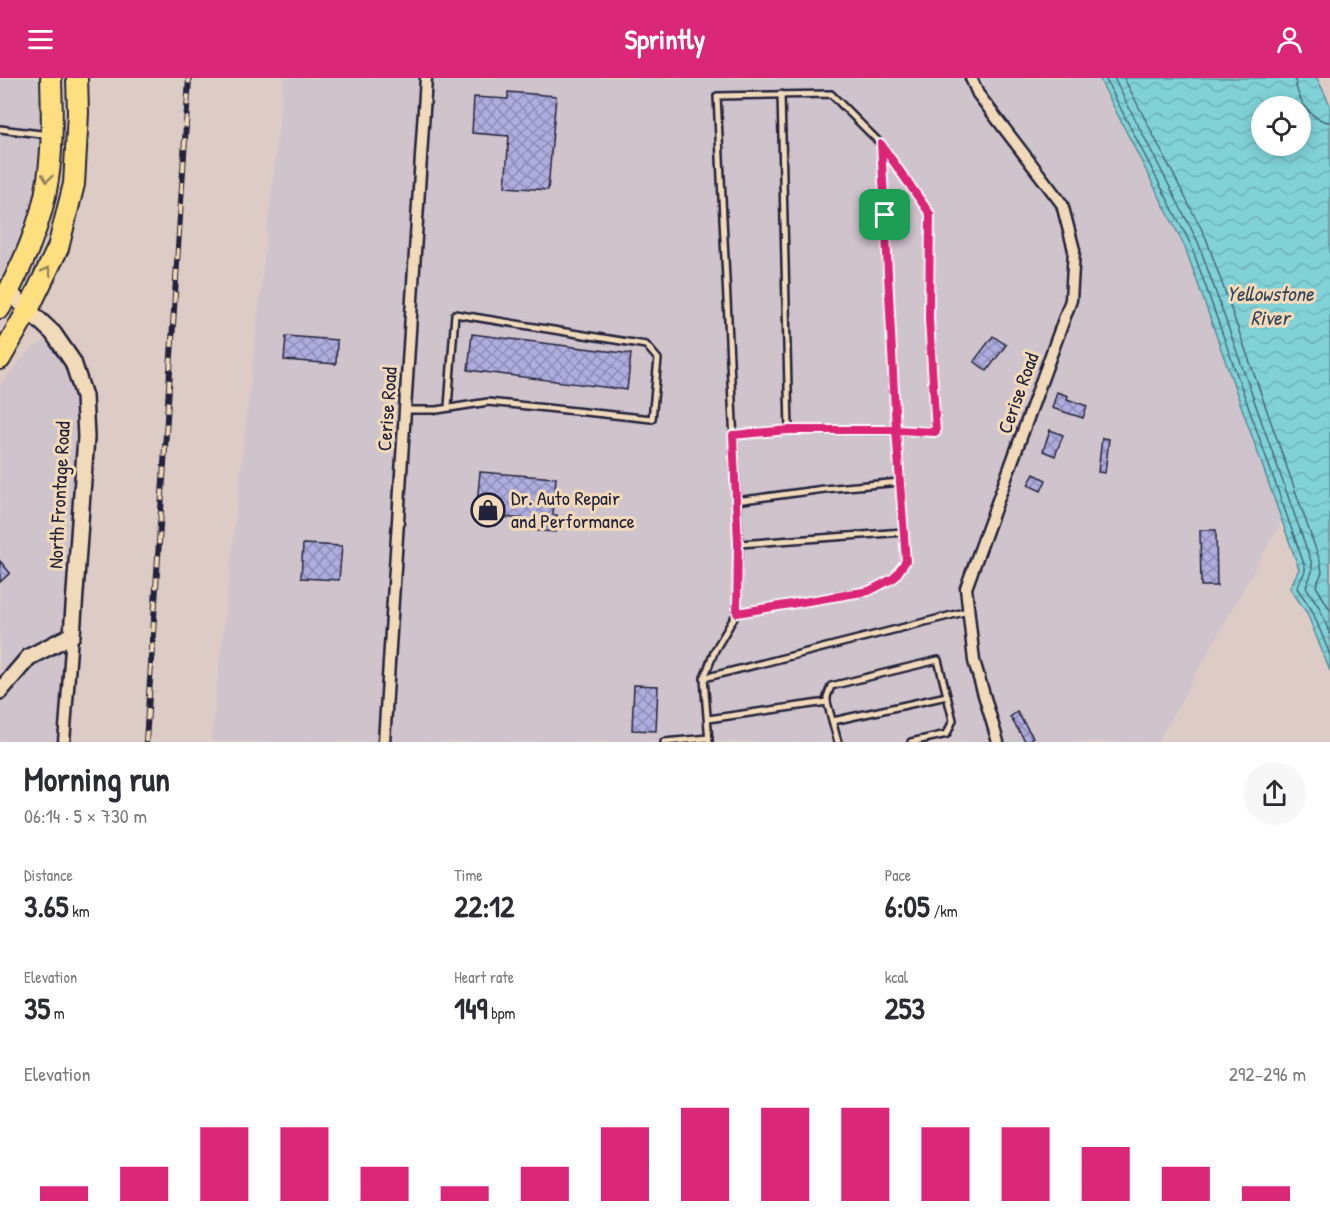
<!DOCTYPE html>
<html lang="en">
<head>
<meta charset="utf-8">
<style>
  body { margin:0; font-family:"Patrick Hand",sans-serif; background:#f7f7f7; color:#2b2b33; height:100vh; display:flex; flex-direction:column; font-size:22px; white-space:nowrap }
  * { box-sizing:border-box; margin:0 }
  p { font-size:20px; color:#7c7c81 }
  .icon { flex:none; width:33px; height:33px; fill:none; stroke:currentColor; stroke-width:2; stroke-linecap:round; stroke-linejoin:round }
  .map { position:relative; height:664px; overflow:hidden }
  .panel { display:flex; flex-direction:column; background:#fff; flex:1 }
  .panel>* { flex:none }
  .controls { position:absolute; left:1251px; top:18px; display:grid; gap:12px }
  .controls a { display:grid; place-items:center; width:60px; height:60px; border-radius:50%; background:#fff; box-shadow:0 3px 15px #0003; font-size:30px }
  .pin { position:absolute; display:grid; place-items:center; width:51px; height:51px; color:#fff; margin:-26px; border-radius:12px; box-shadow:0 3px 9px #0006 }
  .round { display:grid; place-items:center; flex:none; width:63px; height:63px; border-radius:32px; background:#f7f7f7 }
  .summary { display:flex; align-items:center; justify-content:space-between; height:102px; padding:0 24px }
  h1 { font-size:33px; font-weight:700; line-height:45px }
  .metrics { display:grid; grid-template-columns:repeat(3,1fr); gap:9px; height:102px; padding:6px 24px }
  .metrics div { display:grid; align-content:center }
  .metrics b { font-size:30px; font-weight:700 }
  .metrics small { font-size:16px; font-weight:400 }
  .metrics p { font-size:16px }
  .chart { height:168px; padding:12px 24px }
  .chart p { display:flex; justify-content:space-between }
  .chart svg { width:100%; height:108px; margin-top:6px; stroke:#db2777; stroke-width:6 }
  header { display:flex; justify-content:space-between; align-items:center; height:78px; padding:0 24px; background:#db2777; color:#fff; font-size:27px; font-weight:700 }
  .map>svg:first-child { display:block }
</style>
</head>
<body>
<header><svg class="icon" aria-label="menu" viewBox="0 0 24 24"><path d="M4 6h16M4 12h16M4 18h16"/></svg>Sprintly<svg class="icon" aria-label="person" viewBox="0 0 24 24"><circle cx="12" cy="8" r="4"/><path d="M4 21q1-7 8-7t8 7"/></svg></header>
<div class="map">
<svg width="1330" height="664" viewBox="0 0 1330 664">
  <defs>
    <pattern id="water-waves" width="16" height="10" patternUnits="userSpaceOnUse" patternTransform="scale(1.5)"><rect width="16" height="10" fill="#80d2d7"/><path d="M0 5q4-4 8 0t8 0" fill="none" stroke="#6eb4b9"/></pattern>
    <pattern id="building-cross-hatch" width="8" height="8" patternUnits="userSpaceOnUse" patternTransform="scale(1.5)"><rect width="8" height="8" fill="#aeadde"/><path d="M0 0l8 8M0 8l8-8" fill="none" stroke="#8d8cb5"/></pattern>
  </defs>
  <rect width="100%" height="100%" fill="#ddccc5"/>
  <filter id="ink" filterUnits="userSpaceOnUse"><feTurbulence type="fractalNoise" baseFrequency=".0167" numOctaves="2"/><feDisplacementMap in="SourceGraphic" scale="12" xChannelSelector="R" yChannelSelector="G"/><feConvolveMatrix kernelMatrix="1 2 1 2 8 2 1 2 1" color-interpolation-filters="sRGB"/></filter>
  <g filter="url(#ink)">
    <g fill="#cfc3cc">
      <path d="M0,0H50L33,161L0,230Z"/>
      <path d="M284,0H1097L1185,169L1282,442L1158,664H211Z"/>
      <path d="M53,255L84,318L64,664H0V307L26,277Z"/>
    </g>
    <path fill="url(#water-waves)" stroke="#5a8c99" stroke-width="1.5" fill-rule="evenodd" d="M1099,0H1317L1330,27V593L1307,535L1290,510L1299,491L1185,169ZM1300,28V68H1262V28Z"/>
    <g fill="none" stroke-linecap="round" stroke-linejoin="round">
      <g stroke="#486879" stroke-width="1.5">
        <path d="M1105,0L1191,167L1305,489V493L1297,510L1312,532L1330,577"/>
        <path d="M1114,0L1198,164L1312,486V494L1306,509L1319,529L1330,556"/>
        <path d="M1124,0L1206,160L1320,483L1322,494L1316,508L1330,532"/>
        <path d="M1295,0C1296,19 1310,43 1330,44"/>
      </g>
    </g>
    <g fill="url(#building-cross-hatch)" stroke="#22223b" stroke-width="1.5">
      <path d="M508,14L556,18L548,112L505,109L509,58L472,55L474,19L508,21Z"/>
      <path d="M472,256L631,276L627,312L468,292Z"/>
      <path d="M286,258L337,262L336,286L284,282Z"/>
      <path d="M993,258L1006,267L987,293L974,283Z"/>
      <path d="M1057,314L1068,318L1067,321L1087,328L1083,340L1052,330Z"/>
      <path d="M1050,352L1063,357L1055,378L1043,373Z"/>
      <path d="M1102,360L1109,361L1105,395L1098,394Z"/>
      <path d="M480,394L556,400L553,437H557L556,454L527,452V441L476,437Z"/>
      <path d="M1034,396L1046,402L1041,413L1028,407Z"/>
      <path d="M1200,452H1216L1217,508H1201Z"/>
      <path d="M303,466L342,468L339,502L301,500Z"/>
      <path d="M0,483L10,495L0,504Z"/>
      <path d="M634,607L658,608L656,653L632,652Z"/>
      <path d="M1017,634L1033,659L1026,664L1010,639Z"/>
    </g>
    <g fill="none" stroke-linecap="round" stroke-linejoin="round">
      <g stroke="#22223b" stroke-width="10">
        <g id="lane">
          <path d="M781,16L789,352L936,353L929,241L930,136L882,67"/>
          <path d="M0,51L49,57"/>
          <path d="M405,332H437L488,324L652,341L658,281L646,267L455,236L448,329"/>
          <path d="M733,357L789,352"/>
          <path d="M736,423L824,411L900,404"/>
          <path d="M739,466L904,454"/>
          <path d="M704,600L715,572L737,535L739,466L717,18L831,16L881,66L896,348L906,483L894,500L869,513L737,535"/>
          <path d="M708,641L827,624"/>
          <path d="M833,643L947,618"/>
          <path d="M664,664L709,660"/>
          <path d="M709,664L704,600L968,533"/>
          <path d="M838,664L827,624V619L831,608L938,582L953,642L947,656L911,664"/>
        </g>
      </g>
      <g stroke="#22223b" stroke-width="15">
        <g id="street">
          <path d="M971,0L978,16L1062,126L1074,172L1071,222L966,510L974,583L998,664"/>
          <path d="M64,664L72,557"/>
          <path d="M384,664L426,0"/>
        </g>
      </g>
      <g stroke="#22223b" stroke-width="20">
        <path id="secondary" d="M0,613L29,579L72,557L86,359L84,318L73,284L53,255L9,214"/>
      </g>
      <g stroke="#22223b" stroke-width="24">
        <g id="highway">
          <path d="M0,230C21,190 42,146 48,101C53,68 52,33 51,0"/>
          <path d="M0,281L28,232L58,170L74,106L78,35L77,0"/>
        </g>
      </g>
      <use href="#lane" stroke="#f1daba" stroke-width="5"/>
      <use href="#street" stroke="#f1daba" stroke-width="10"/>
      <use href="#secondary" stroke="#f1daba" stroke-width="15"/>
      <use href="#highway" stroke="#fedf80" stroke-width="20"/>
      <g stroke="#22223b" stroke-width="6">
        <path id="rail" d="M146,664L189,0"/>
      </g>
      <use href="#rail" stroke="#f1daba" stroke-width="4" stroke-dasharray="11" stroke-linecap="butt"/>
    </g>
    <defs><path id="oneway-chevron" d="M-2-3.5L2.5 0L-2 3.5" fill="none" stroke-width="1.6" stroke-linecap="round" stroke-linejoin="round" transform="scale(1.5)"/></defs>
    <g stroke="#90805e">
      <use href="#oneway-chevron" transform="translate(47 100) rotate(98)"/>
      <use href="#oneway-chevron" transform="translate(47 193) rotate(-64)"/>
    </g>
  </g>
  <g fill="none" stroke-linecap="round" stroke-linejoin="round" filter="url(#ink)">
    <g stroke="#fff" stroke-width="12">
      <path id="route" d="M885,137L896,352H789L733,357L738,466L737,535L869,513L894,500L906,483L896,352L936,354L929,241L930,136L881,66L885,137"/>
    </g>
    <use href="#route" stroke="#db2777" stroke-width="8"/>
  </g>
  <defs>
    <g id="shop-ring" transform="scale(1.725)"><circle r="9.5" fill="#f1daba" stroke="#22223b" stroke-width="1.5"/><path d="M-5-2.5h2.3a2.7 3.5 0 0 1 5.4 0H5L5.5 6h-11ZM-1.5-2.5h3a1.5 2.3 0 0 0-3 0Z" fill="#22223b"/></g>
  </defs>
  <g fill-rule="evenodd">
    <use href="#shop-ring" x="488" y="432"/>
  </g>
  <g text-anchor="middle" stroke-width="6" stroke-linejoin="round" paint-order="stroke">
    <g font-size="20" fill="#22223b" stroke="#f1daba">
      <text transform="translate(1018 315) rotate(-70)" y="7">Cerise Road</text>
      <text transform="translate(387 331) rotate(-86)" y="7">Cerise Road</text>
      <text transform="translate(59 417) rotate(-87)" y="7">North Frontage Road</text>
    </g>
    <g font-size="20" fill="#22223b" stroke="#f1daba" text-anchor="start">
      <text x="511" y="427">Dr. Auto Repair<tspan x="511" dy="23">and Performance</tspan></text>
    </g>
    <g font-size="21" font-style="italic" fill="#35455a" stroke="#f1daba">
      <text x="1270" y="223">Yellowstone<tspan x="1270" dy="24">River</tspan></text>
    </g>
  </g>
</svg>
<div class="controls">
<a><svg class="icon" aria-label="locate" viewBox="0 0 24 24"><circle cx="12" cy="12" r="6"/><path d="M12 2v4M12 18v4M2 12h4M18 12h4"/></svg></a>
</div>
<div class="pin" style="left:885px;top:137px;background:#1e9e55"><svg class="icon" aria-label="arrive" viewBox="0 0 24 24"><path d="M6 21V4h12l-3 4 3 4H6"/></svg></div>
</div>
<section class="panel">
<div class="summary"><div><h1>Morning run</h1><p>06:14 · 5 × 730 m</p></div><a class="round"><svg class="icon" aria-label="share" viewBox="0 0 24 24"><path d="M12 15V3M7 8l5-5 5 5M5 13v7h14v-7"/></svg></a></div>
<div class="metrics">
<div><p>Distance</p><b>3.65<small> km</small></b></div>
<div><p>Time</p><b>22:12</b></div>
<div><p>Pace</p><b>6:05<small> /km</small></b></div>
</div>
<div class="metrics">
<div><p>Elevation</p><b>35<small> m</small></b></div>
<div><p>Heart rate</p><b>149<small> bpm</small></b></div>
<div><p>kcal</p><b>253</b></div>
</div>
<div class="chart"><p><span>Elevation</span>292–296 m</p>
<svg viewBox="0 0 160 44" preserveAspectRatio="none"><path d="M5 44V38M15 44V30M25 44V14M35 44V14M45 44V30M55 44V38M65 44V30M75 44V14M85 44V6M95 44V6M105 44V6M115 44V14M125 44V14M135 44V22M145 44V30M155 44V38"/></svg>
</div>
</section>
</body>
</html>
